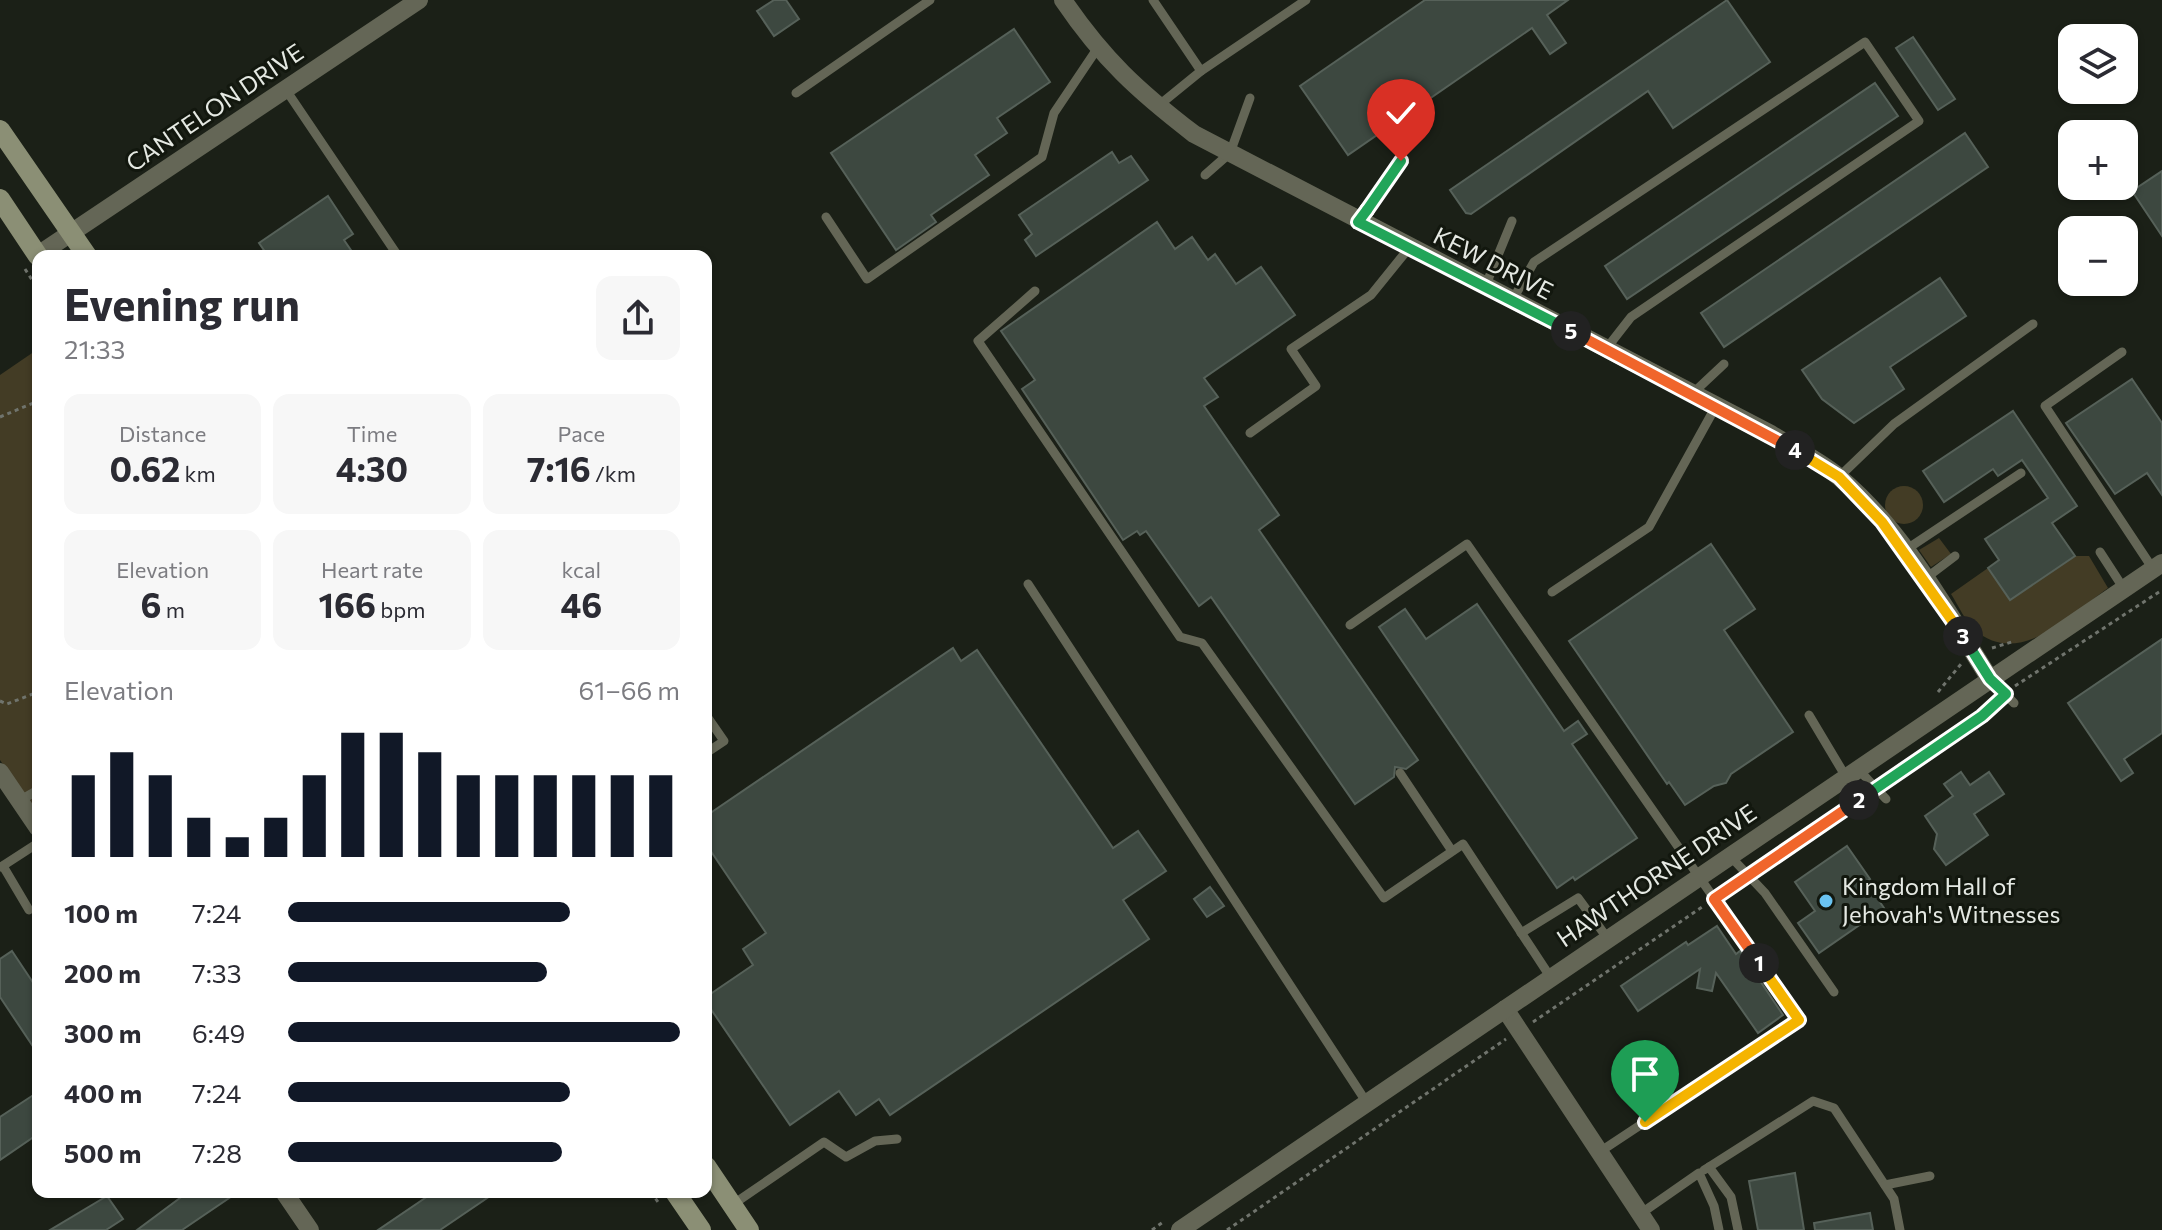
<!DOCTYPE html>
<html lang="en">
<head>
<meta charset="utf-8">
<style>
  body { margin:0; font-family:Commissioner,sans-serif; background:#f7f7f7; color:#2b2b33; height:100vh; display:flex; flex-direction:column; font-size:30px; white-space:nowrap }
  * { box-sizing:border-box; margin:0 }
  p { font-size:26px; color:#7c7c81 }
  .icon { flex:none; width:44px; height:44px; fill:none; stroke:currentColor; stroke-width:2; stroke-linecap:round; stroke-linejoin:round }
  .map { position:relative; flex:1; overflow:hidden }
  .drawer { position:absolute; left:32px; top:250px; width:680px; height:948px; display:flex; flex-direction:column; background:#fff; border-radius:16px; box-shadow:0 2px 6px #0004 }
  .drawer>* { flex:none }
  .tools { position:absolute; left:2058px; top:24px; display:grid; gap:16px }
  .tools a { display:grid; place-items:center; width:80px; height:80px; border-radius:16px; background:#fff; box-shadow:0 2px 6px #0004; font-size:40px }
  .pin { position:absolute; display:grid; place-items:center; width:68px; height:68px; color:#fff; margin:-82px -34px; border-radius:50% 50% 50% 0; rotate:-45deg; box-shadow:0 0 8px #0007 }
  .pin .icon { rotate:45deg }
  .km { position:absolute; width:40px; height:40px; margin:-20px; border-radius:50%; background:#222; color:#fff; font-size:22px; line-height:40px; text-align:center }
  .round { display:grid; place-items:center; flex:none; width:84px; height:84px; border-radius:16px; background:#f7f7f7 }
  .summary { display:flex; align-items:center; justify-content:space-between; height:136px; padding:0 32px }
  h1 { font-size:44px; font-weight:700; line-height:60px }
  .stats { display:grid; grid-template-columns:repeat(3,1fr); gap:12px; height:136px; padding:8px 32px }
  .stats div { display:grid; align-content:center; border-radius:16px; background:#f7f7f7; text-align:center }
  .stats b { font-size:34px; font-weight:700 }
  .stats small { font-size:22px; font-weight:400 }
  .stats p { font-size:22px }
  .chart { height:224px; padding:16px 32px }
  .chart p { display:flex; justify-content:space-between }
  .chart svg { width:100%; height:144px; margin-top:8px; stroke:#111827; stroke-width:6 }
  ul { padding:0 32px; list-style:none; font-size:26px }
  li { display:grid; grid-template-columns:128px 96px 1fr; align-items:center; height:60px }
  li i { height:20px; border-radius:10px; background:#111827 }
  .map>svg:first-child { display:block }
</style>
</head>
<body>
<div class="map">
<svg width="2162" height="1230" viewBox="0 0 2162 1230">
  <rect width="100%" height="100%" fill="#1b2017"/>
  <g fill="#433c25">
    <path d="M38,349V813L37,814L0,760V375Z"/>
    <circle cx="1904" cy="505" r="19"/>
    <path d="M1939,538L1951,554L1931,567L1919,550Z"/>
    <path d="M2075,556H2089L2108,588C2071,614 2020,669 1975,630C1965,621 1958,605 1951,594L1988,568L2010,599Z"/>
  </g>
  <g fill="#3d4840" stroke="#566159" stroke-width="2">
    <path d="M774,0H786L799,19L774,36L757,11Z"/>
    <path d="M1425,0H1568L1547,15L1566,43L1550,54L1532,28L1348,155L1300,86Z"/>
    <path d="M1727,0L1770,62L1673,128L1648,91L1471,214L1466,213L1450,190Z"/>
    <path d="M1014,29L1050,82L997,118L1007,133L975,155L989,175L931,215L936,222L896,250L831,153Z"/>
    <path d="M1913,37L1955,99L1938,110L1896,48Z"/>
    <path d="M1875,83L1898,116L1627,299L1605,266Z"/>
    <path d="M1965,133L1988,167L1724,347L1701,313Z"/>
    <path d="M1112,152L1119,163L1131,156L1148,180L1036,256L1025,240L1032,234L1019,215Z"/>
    <path d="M2162,171V236L2132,191Z"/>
    <path d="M328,196L353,234L344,240L355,256H268L259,243Z"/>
    <path d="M1157,222L1175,249L1192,237L1208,260L1215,254L1236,284L1261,267L1295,315L1204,378L1218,397L1204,406L1279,515L1259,530L1418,760L1406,769L1395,767L1394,777L1355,804L1211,597L1199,606L1146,531L1140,535L1137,531L1123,540L1022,389L1035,380L1001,331Z"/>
    <path d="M1940,278L1966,316L1890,367L1904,389L1854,423L1822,399L1802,370Z"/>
    <path d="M2132,379L2162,423V495L2147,473L2115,494L2066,423Z"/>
    <path d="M2013,411L2077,506L2052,523L2075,556L2010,600L1988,568L1999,560L1985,539L2048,498L2022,460L1998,476L1993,469L1944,502L1923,471Z"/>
    <path d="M1711,544L1755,609L1724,630L1793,732L1731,774L1726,783L1714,786L1685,805L1669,782L1667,784L1569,641Z"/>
    <path d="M1477,604L1564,731L1578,721L1587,734L1572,744L1637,838L1575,880L1573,877L1557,888L1379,627L1405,609L1426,639Z"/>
    <path d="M2162,639V733L2124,759L2133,773L2121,781L2068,703Z"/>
    <path d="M953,648L961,661L977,650L1113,848L1138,831L1166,871L1123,900L1149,939L890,1115L879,1099L856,1115L839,1091L790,1125L706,1002V997L753,965L743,949L766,933L706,844V816Z"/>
    <path d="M1961,772L1970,785L1989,772L2004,794L1974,814L1988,835L1946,865L1934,849L1937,834L1925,816L1953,796L1944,784Z"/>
    <path d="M1847,846L1870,879L1866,882L1884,908L1819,953L1798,923L1815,911L1795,882Z"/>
    <path d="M1210,887L1224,906L1207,917L1194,899Z"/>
    <path d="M1717,926L1736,954L1740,951L1783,1015L1758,1033L1716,973L1712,991L1697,988L1700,969L1638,1011L1621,986L1686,942L1688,945Z"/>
    <path d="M12,951L38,990V1054L0,997V959Z"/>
    <path d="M38,1092V1134L0,1160V1117Z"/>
    <path d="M1795,1173L1804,1230H1758L1749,1181Z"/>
    <path d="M188,1192H238L182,1230H137Z"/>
    <path d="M434,1192H496L440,1230H378Z"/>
    <path d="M107,1196L123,1219L106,1230H50Z"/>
    <path d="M1870,1213L1873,1230H1815L1814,1223Z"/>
  </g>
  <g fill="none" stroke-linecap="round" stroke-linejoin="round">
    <g stroke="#70746d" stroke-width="3" stroke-dasharray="4 4" stroke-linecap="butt">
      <path d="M25,269L38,289"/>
      <path d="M0,417L38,401"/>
      <path d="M1992,648L2015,641"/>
      <path d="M2015,686L2162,590"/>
      <path d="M1938,692L1961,664"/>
      <path d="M0,701L7,704L38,692"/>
      <path d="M1886,781L1982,716L1997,701"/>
      <path d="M1758,869L1867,794"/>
      <path d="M1725,892L1738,882"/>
      <path d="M1533,1022L1705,905"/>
      <path d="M651,1192L658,1202"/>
      <path d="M1152,1230L1163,1222"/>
      <path d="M1227,1230L1506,1039"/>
    </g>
    <g stroke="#646656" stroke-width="9">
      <path d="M1153,0L1201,71L1306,0"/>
      <path d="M286,90L398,256"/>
      <path d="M796,93L930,0"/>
      <path d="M1158,106L1201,71"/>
      <path d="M1205,175L1230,153L1250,98"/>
      <path d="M826,217L867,279L1042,157L1054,113L1097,49"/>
      <path d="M1358,222L1401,161"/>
      <path d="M1485,287L1512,221"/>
      <path d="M1035,291L978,341L1180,637L1202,643L1384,898L1463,844L1551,978"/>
      <path d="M1512,301L1534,262L1865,42L1919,121L1631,317L1606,349"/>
      <path d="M2122,352L2045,406L2153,569"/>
      <path d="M1692,394L1724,364"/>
      <path d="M1250,433L1316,386L1291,349L1371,295L1409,248"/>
      <path d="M1839,477L1894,424L2033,324"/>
      <path d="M1904,551L2021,473"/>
      <path d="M2100,552L2124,589"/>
      <path d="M1926,578L1955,556"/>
      <path d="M1028,584L1367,1103"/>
      <path d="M1552,592L1649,527L1716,406"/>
      <path d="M1350,625L1467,544L1799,1020L1601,1151"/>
      <path d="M1990,679L2014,703"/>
      <path d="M706,715L724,741L706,753"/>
      <path d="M1809,715L1846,777"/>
      <path d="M1858,769L1886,799"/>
      <path d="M1400,773L1452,851"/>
      <path d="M19,801L38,790"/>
      <path d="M1730,856L1765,893L1834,992"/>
      <path d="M3,866L29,910"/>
      <path d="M1,867L38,843"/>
      <path d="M1521,933L1578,898L1608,939"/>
      <path d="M1709,1167L1813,1101L1834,1108L1894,1199L1900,1230"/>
      <path d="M1704,1170L1709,1167L1731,1197L1738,1230"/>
      <path d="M1885,1185L1930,1176"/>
      <path d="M732,1205L824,1142L846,1157L875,1141L897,1139"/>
      <path d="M1643,1212L1699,1173L1714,1206L1719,1230"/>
    </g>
    <g stroke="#646656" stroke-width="18">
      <path d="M1063,0C1103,59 1138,91 1194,134L1771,434C1793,448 1819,460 1839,477C1903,530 1946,610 1990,679"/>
      <path d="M38,255L419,0"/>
      <path d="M0,772L38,828"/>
      <path d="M1505,1009L1651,1230"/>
      <path d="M284,1192L310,1230"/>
      <path d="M1180,1230L2162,563"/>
    </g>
    <g stroke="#8b8f75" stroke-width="20">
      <path d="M0,130L87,256"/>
      <path d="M0,199L38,256"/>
      <path d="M706,1166L749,1230"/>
      <path d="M675,1192L701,1230"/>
    </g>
  </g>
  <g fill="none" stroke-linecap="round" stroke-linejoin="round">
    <g stroke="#fff" stroke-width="16">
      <path id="split-1" d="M1645,1122L1799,1020L1759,963"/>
    </g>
    <g stroke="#fff" stroke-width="16">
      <path id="split-2" d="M1759,963L1714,899L1859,800"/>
    </g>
    <g stroke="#fff" stroke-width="16">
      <path id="split-3" d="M1859,800L1982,716L2006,694L1990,679L1963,636"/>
    </g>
    <g stroke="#fff" stroke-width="16">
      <path id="split-4" d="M1795,450L1839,477L1882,522L1963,636"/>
    </g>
    <g stroke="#fff" stroke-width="16">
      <path id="split-5" d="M1571,331L1795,450"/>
    </g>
    <g stroke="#fff" stroke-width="16">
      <path id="split-6" d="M1367,210L1358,222L1571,331"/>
    </g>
    <g stroke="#fff" stroke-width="16">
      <path id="split-7" d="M1367,210L1401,161"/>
    </g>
    <use href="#split-1" stroke="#f5b400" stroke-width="10"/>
    <use href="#split-2" stroke="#f0652b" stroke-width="10"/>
    <use href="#split-3" stroke="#22a559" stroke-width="10"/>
    <use href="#split-4" stroke="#f5b400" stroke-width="10"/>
    <use href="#split-5" stroke="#f0652b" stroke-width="10"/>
    <use href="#split-6" stroke="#22a559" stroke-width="10"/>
    <use href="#split-7" stroke="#22a559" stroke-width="10"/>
  </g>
  <circle fill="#6ac3f1" stroke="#12170e" stroke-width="3" cx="1826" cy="901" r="8"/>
  <g text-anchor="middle" stroke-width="6" stroke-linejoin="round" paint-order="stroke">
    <g font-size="24" fill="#e5e9e3" stroke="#12170e">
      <text transform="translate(215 108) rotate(-34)" y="8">CANTELON DRIVE</text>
      <text transform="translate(1493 264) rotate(27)" y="8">KEW DRIVE</text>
      <text transform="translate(1657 876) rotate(-34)" y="8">HAWTHORNE DRIVE</text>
    </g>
    <g font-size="24" fill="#e5e9e3" stroke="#12170e" text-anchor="start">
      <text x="1842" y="895">Kingdom Hall of<tspan x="1842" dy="28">Jehovah's Witnesses</tspan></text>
    </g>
  </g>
</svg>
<div class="tools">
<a><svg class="icon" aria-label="layers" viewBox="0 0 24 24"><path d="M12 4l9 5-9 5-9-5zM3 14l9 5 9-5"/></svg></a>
<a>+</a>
<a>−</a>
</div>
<div class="pin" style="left:1645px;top:1122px;background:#1e9e55"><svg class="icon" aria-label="arrive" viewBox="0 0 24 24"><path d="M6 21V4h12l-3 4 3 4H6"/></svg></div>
<div class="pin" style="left:1401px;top:161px;background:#d93025"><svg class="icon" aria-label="check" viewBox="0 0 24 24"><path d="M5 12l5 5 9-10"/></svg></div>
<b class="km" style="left:1759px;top:963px">1</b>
<b class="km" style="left:1859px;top:800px">2</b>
<b class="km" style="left:1963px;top:636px">3</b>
<b class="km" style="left:1795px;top:450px">4</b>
<b class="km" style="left:1571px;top:331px">5</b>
<section class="drawer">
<div class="summary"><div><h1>Evening run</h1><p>21:33</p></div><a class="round"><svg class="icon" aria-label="share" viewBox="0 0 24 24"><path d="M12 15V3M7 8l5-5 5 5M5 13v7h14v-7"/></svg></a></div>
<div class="stats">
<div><p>Distance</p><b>0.62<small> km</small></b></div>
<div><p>Time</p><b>4:30</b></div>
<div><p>Pace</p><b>7:16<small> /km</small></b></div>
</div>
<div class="stats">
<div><p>Elevation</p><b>6<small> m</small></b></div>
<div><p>Heart rate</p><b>166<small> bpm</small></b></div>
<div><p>kcal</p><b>46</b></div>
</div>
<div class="chart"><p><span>Elevation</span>61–66 m</p>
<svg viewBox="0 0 160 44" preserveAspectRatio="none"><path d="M5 44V19M15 44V12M25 44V19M35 44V32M45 44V38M55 44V32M65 44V19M75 44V6M85 44V6M95 44V12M105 44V19M115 44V19M125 44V19M135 44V19M145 44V19M155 44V19"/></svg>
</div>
<ul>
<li><b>100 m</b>7:24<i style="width:72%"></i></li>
<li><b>200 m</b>7:33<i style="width:66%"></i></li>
<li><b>300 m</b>6:49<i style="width:100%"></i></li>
<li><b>400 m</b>7:24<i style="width:72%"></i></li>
<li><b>500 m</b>7:28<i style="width:70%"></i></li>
</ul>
</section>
</div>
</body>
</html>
